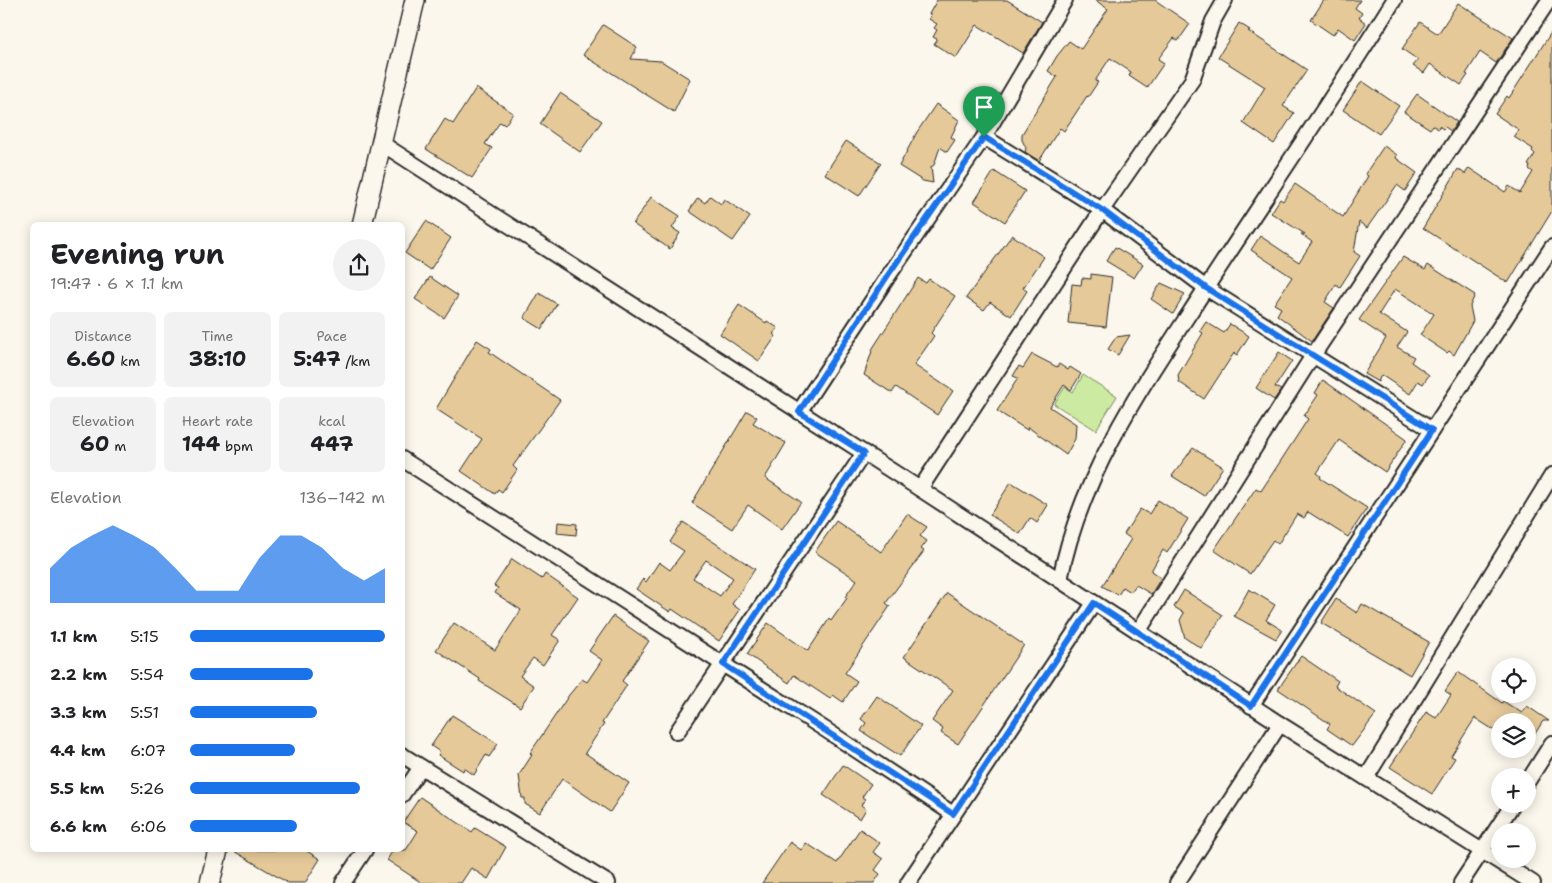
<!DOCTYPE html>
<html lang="en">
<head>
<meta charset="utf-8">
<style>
  body { margin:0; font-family:"Shantell Sans",sans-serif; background:#f2f2f2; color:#202124; height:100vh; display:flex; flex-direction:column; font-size:19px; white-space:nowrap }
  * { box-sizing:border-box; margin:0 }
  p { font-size:16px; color:#757577 }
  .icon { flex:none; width:28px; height:28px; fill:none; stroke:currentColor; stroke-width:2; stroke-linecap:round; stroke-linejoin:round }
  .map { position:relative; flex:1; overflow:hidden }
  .sheet { position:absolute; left:30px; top:222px; width:375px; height:630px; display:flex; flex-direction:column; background:#fff; border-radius:8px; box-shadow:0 2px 12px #0003 }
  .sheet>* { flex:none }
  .tools { position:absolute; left:1491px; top:658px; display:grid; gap:10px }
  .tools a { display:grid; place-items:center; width:45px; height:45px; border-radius:50%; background:#fff; box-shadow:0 2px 12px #0003; font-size:25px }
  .pin { position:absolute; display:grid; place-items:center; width:42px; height:42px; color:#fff; margin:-51px -21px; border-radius:50% 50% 50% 0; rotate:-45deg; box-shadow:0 0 5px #0007 }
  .pin .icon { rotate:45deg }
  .round { display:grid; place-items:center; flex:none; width:52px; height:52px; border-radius:26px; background:#f2f2f2 }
  .head { display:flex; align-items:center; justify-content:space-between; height:85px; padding:0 20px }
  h1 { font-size:28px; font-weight:700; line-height:38px }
  .figures { display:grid; grid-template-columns:repeat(3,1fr); gap:8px; height:85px; padding:5px 20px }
  .figures div { display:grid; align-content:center; border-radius:8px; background:#f2f2f2; text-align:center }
  .figures b { font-size:21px; font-weight:700 }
  .figures small { font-size:14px; font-weight:400 }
  .figures p { font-size:14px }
  .chart { height:140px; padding:10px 20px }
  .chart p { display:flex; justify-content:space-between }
  .chart svg { width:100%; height:90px; margin-top:5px; fill:#1a73e8; opacity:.7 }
  ul { padding:0 20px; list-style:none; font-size:16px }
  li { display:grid; grid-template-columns:80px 60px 1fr; align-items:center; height:38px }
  li i { height:12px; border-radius:6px; background:#1a73e8 }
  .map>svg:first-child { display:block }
</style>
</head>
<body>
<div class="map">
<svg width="1552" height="883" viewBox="0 0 1552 883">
  <rect width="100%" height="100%" fill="#fbf7ec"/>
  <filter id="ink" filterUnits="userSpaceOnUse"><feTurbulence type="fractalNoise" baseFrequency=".02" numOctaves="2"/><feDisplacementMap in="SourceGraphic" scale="10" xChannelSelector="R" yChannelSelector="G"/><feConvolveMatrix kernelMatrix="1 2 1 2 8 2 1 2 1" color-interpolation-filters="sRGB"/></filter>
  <g filter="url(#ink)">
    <path fill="#cceaa1" stroke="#7c8a66" d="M1083,375L1117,396L1096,430L1054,404L1065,387L1073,392Z"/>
    <g fill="#e5c999" stroke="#2b2b2b" fill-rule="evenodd">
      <path d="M937,0H1007L1042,22L1023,53L977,25L956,58L934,44L937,39L933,37L937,30L934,28L937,24L929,19L931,15L929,14Z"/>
      <path d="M1095,0H1155L1190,24L1178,41L1174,38L1158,59L1164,63L1147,88L1129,76L1131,72L1110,58L1095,81L1098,82L1088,97L1087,96L1064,131L1060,128L1039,161L1025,152L1026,148L1022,140V134L1057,77L1048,71L1057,56L1069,41L1081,49L1108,9Z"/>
      <path d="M1324,0H1360L1355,8L1362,13L1359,18L1366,23L1355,40L1338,28L1333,35L1311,20Z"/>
      <path d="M1458,3L1513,38L1496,63L1480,52L1466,74L1468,75L1461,85L1430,64L1424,73L1413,66L1418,60L1402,49L1420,22L1438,34Z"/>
      <path d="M1239,23L1250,30L1248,31L1307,70L1283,106L1294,113L1274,144L1243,123L1265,87L1218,57Z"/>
      <path d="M603,25L637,47L631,59L661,61L690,79L674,112L583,55Z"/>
      <path d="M1552,31V211L1508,283L1423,228L1458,169L1465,174L1469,168L1505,192L1509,186L1520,193L1533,172L1529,169L1530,166L1528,165L1535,154L1532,151L1533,149L1514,137L1519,130L1495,114L1507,96L1509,98Z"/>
      <path d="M1362,81L1399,106L1379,134L1343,110Z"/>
      <path d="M476,88L513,113L505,125L500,122L485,144L492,148L472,178L426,149L445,119L453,124Z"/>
      <path d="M560,93L602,121L580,152L540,124Z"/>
      <path d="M1417,94L1457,122L1451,131L1445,127L1443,129L1439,126L1438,129L1433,125L1430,129L1404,112Z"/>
      <path d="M936,104L959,120L951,137L955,140L947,152L940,147L934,165L931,167L933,183L923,181L899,166L917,132Z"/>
      <path d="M846,141L881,163L859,196L825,174Z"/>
      <path d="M1384,146L1397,155L1396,158L1417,173L1405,191L1397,185L1367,228L1359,222L1354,252L1360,256L1340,287L1336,284L1325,302L1334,308L1312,341L1277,315L1281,308L1274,304L1292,277L1251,250L1260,236L1299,262L1312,242L1301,234H1305L1271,213L1280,199L1283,201L1295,184L1343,217L1368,176L1365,174Z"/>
      <path d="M994,171L1025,191L1005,222L974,202Z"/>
      <path d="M710,196L721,204L724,199L750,217L733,241L689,211L698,198L705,203Z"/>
      <path d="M651,197L680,216L672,228L680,233L670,249L633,224Z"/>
      <path d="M426,221L451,238L430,270L405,253Z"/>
      <path d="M1012,235L1044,257L1023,288L1027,291L1011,316L990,302L984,310L966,298Z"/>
      <path d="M1115,247L1143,264L1134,278L1106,261Z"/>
      <path d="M1403,257L1425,270L1428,265L1475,295L1470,306L1473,321L1454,355L1449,351L1447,353L1420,335L1434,314L1395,289L1379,314L1407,332L1397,347L1414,357L1411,362L1429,375L1423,384L1418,381L1410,394L1381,375L1378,382L1364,374L1386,338L1359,320Z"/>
      <path d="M1091,274L1112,277L1106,327L1068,323L1072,284L1081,285L1082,278L1091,279Z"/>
      <path d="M430,277L458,296L444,318L415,299Z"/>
      <path d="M918,278L926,283L929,279L955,296L931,333L934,336L914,365L953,391L937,415L896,387L892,393L864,375L873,348Z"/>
      <path d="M1161,283L1185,294L1173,314L1151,299Z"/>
      <path d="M539,293L557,304L542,329L524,318Z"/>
      <path d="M739,305L766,323L767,321L778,328L773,334L776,336L759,361L720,334Z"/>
      <path d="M1206,322L1224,333L1230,324L1249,336L1237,355L1234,353L1204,399L1179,382L1178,375L1203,333L1200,331Z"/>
      <path d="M1130,335L1118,355L1108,349L1116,337Z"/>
      <path d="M477,340L491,349L489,352L560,400L513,466L517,470L502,492L498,489L495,494L461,471L482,439L436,409Z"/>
      <path d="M1279,352L1292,361L1275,387L1281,390L1274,400L1256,388Z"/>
      <path d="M1032,354L1057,367L1059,364L1068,370L1070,367L1081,374L1071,390L1064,385L1050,407L1076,424L1075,439L1066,455L1028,427L1027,430L997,411L1018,378L1013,376L1019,366L1023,368Z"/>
      <path d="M1323,380L1407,439L1385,472L1339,440L1317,473L1321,476L1320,478L1367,508L1348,537L1308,512L1304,518L1297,514L1278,544L1273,540L1250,574L1214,550L1256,488L1261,491L1308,419L1304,416L1318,395L1315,393Z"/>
      <path d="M747,411L757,417L753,423L786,443L765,478L801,502L782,529L748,505L732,529L692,503Z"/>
      <path d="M1193,448L1223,467L1204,496L1172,476Z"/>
      <path d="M1011,482L1048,505L1037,523L1030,518L1020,534L990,515Z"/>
      <path d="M1158,500L1188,519L1167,553L1163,550L1151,571L1161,578L1151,594L1136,585L1131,592L1123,587L1118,595L1102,586L1131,539L1124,534L1140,509L1149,514Z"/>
      <path d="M907,514L927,527L920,536L927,541L921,549L924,551L886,603L890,606L845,673L857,681L843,702L833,695L830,699L794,675L789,683L747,654L768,623L808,651L829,619L831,621L847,598L845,597L857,580L815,552L836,521L881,552Z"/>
      <path d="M558,522L577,524L576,535L557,533Z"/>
      <path d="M683,522L755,569L732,604L740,610L719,641L672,609L670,612L636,589L643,579L646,582L659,562L670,570L684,551L670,542ZM706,560L733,578L720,596L693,578Z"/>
      <path d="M512,559L542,579L545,574L578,597L552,635L560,640L543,665L533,658L520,676L534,686L520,707L479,681L480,679L436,650L454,623L495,650L521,610L495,593L498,588L494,586Z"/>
      <path d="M1249,589L1275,605L1266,620L1282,630L1276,639L1234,616Z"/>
      <path d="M1184,590L1223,615L1201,648L1185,638L1180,620L1184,613L1174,607Z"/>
      <path d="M947,593L1024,645L958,744L941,733L943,729L932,721L953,690L904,657Z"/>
      <path d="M1336,599L1357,613L1362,604L1429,642L1410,675L1321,623Z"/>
      <path d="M613,616L649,641L622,681L627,685L602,723L604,724L585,753L629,783L610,812L562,779L540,813L525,804V798H522L519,775L532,755L530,753L569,695L582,679L587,682L602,660L589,651Z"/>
      <path d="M1301,656L1338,681L1335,686L1376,714L1352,746L1327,729L1330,724L1278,689Z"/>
      <path d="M1458,672L1502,703L1503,701L1522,713L1527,706L1549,721H1543L1528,745V721H1500V734L1475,718L1451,756L1455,758L1432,794L1390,767L1426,712L1436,718L1451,695L1445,691Z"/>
      <path d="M877,696L921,726L900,756L861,731L866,723L861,719Z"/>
      <path d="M452,715L498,744L489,757L486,755L474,775L464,768L463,771L438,755L440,752L431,746Z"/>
      <path d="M843,765L871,784L862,797L865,799L861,805L866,809L860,819L823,795Z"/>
      <path d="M420,797L472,832L475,828L506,847L488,879L471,868L461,883H422L387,860L393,850H406L418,831L403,822Z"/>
      <path d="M860,829L880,843L873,852L883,859L875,870L880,874L874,883H762L790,842L801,850L806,843L837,863Z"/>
      <path d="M232,850H305L320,859L305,883H288Z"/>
    </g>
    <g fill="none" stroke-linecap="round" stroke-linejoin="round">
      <g stroke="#2b2b2b" stroke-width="18">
        <g id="street">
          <path d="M984,137L1102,210L1206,288L1432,430"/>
          <path d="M381,143L920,489L1280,724L1533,883"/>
          <path d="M799,412L889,275L984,137L1065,0"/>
          <path d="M402,459L826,730L953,814"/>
          <path d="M920,489L1102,210L1192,80L1213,21L1225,0"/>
          <path d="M1060,580C1080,474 1146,380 1204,291C1267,194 1333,98 1394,0"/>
          <path d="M1138,632L1312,357L1549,0"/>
          <path d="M1251,706L1552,247"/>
          <path d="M677,732L864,453"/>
          <path d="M402,755L608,883"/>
          <path d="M1366,778L1552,475"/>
          <path d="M1528,781L1552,743"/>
          <path d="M402,795L421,767"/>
          <path d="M343,883L365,850"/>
          <path d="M908,883L1094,603"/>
          <path d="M1177,883L1280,724"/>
          <path d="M1461,883L1513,804"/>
        </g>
      </g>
      <g stroke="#2b2b2b" stroke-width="22">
        <g id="secondary">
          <path d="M362,225L415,0"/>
          <path d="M210,883L218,850"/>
        </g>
      </g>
      <use href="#street" stroke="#fbf7ec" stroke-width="14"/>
      <use href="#secondary" stroke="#fbf7ec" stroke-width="19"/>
    </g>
  </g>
  <g fill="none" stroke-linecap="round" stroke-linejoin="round" filter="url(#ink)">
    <g stroke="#fff" stroke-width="10">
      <path id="route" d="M984,137L1102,210L1206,288L1432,430L1251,706L1094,603L953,814L723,664L864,453L799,412L888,275Z"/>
    </g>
    <use href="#route" stroke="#1a73e8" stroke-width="6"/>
  </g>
</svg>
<div class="tools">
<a><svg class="icon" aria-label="locate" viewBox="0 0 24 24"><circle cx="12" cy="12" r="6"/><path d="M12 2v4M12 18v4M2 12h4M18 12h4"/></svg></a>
<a><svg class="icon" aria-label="layers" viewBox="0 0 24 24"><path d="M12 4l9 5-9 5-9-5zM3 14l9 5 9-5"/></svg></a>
<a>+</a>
<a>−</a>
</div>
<div class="pin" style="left:984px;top:137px;background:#1e9e55"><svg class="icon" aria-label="arrive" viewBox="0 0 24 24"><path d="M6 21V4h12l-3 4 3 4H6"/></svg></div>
<section class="sheet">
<div class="head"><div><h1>Evening run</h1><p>19:47 · 6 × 1.1 km</p></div><a class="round"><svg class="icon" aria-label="share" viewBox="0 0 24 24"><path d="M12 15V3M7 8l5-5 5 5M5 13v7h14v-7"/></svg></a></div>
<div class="figures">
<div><p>Distance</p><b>6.60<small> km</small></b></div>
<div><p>Time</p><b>38:10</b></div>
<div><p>Pace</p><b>5:47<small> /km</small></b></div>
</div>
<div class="figures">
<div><p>Elevation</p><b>60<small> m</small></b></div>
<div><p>Heart rate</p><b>144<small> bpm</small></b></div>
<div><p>kcal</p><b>447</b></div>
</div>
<div class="chart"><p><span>Elevation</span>136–142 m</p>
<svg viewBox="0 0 160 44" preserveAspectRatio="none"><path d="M0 44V27L10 17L20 11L30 6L40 11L50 17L60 27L70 38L80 38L90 38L100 22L110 11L120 11L130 17L140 27L150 33L160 27V44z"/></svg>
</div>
<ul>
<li><b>1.1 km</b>5:15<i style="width:100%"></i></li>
<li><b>2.2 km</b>5:54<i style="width:63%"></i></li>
<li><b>3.3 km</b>5:51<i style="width:65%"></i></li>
<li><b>4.4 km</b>6:07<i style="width:54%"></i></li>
<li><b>5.5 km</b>5:26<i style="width:87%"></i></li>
<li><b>6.6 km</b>6:06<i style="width:55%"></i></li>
</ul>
</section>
</div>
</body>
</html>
